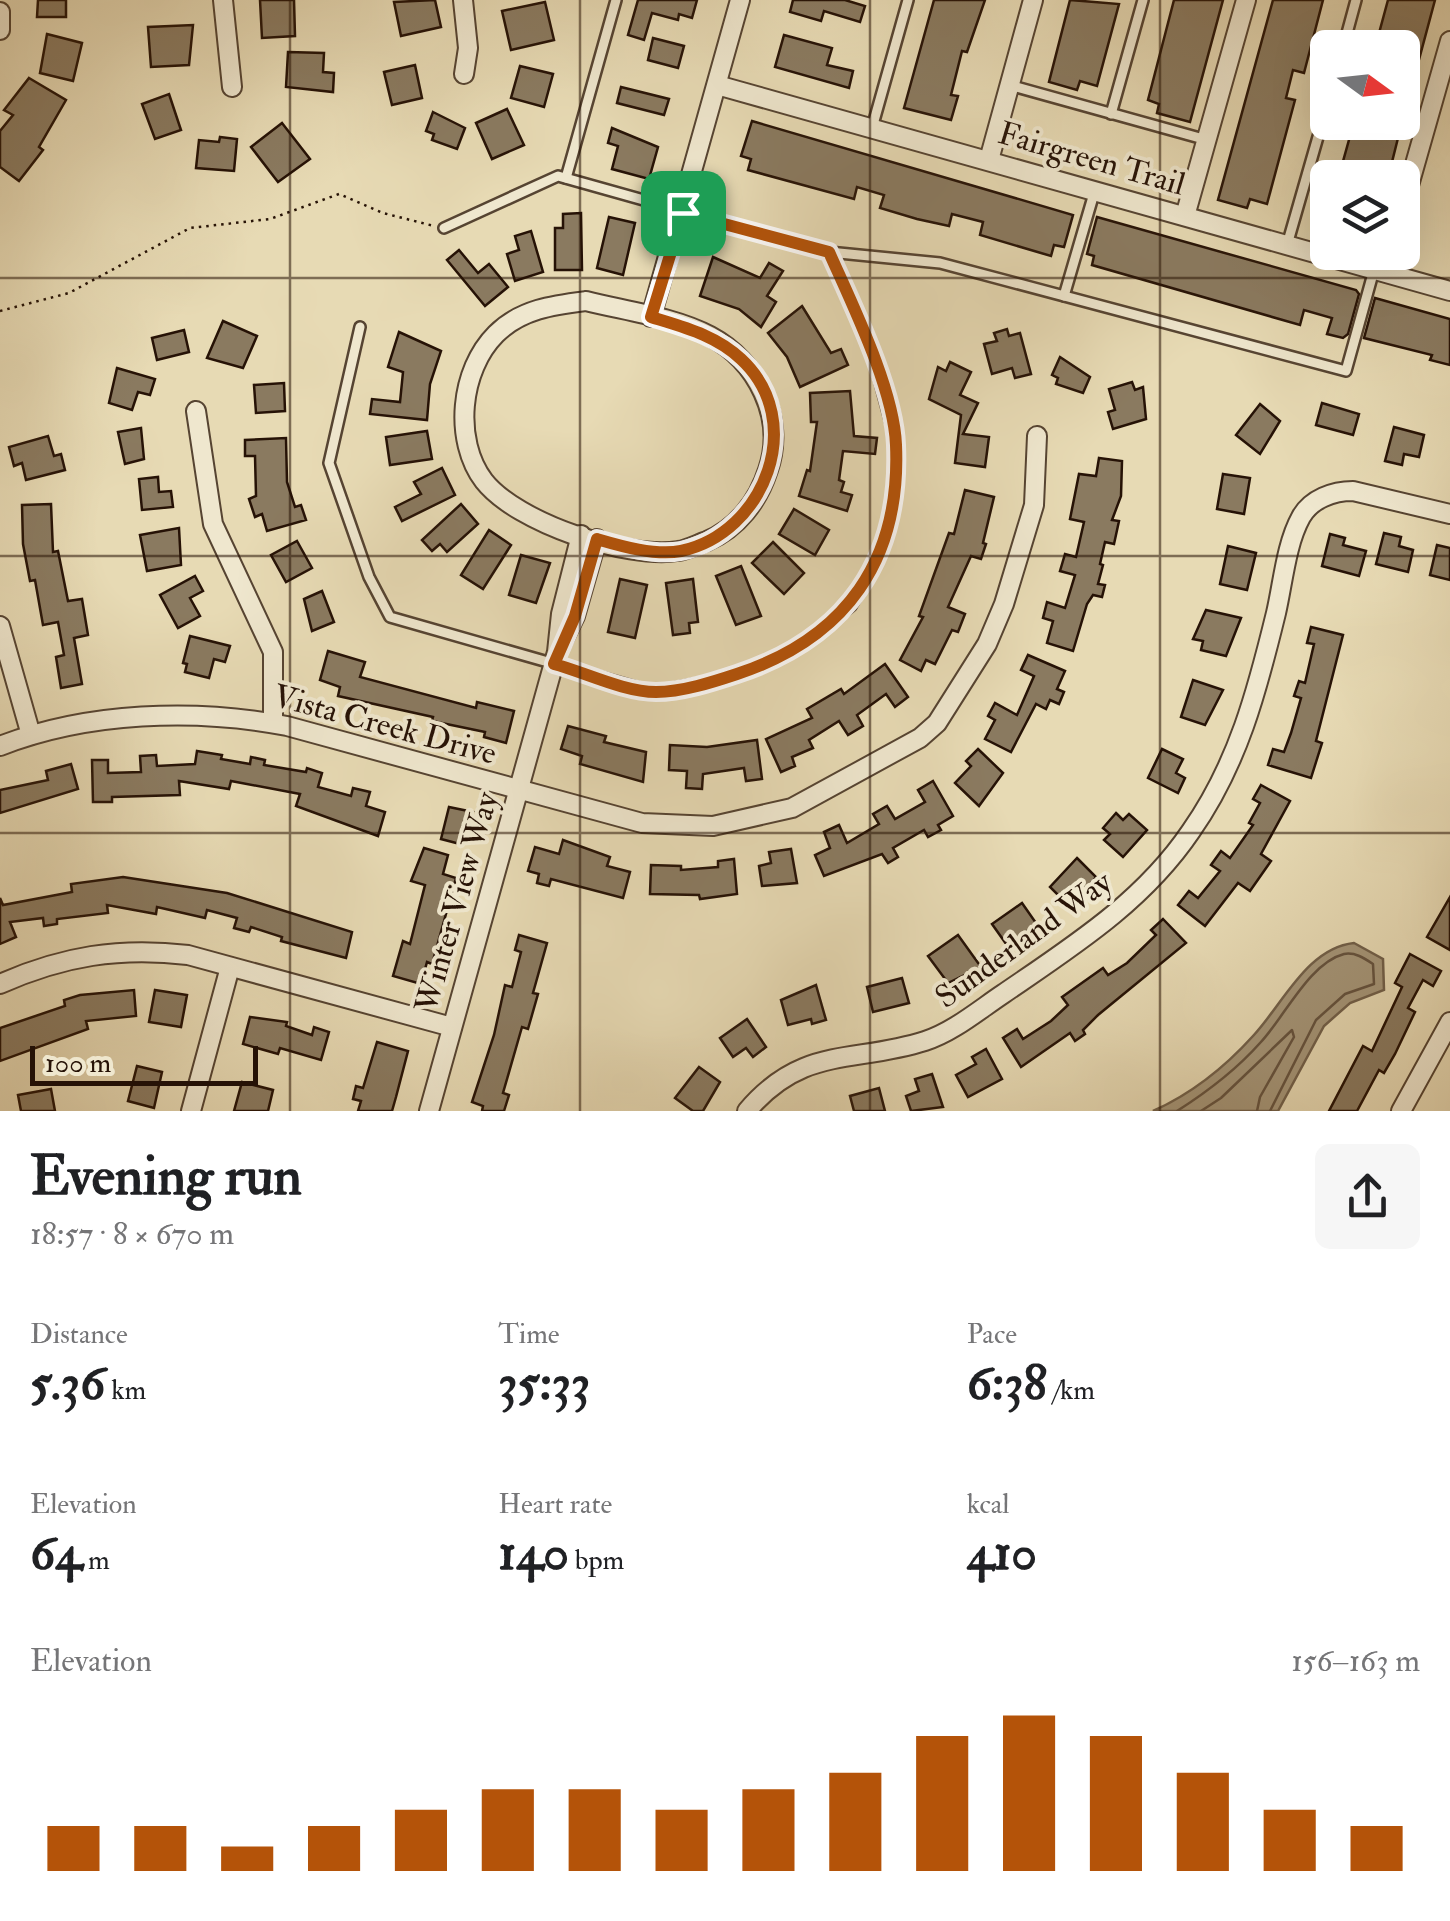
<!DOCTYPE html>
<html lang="en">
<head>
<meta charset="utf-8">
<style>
  body { margin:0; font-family:"IM FELL Double Pica",serif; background:#f6f6f6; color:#202124; height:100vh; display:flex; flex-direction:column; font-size:38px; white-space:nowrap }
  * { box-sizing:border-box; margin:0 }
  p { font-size:32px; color:#757577 }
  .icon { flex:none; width:55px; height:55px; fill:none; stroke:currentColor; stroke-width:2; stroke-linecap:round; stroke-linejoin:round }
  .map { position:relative; height:1111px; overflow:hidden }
  .side { display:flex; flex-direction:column; background:#fff; flex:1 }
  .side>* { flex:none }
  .needle { width:65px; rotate:105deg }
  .tools { position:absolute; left:1310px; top:30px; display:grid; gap:20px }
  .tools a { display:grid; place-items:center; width:110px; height:110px; border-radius:15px; background:#fff; box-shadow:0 10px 40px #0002; font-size:50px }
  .scale { position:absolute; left:30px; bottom:25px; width:228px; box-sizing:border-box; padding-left:10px; border:5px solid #261206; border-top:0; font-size:28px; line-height:35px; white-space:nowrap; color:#261206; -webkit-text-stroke:8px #efe7ce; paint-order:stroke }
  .pin { position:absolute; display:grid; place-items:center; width:85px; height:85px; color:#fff; margin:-42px; border-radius:20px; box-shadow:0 5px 15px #0006 }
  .round { display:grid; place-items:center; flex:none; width:105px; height:105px; border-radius:15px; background:#f6f6f6 }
  .headline { display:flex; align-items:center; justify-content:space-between; height:170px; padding:0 30px }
  h1 { font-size:55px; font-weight:700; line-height:75px }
  .stats { display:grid; grid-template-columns:repeat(3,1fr); gap:15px; height:170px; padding:10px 30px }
  .stats div { display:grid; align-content:center }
  .stats b { font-size:50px; font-weight:700 }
  .stats small { font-size:28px; font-weight:400 }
  .stats p { font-size:28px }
  .chart { height:280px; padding:20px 30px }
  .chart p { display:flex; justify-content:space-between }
  .chart svg { width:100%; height:180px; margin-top:10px; stroke:#b45309; stroke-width:6 }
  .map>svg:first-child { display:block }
</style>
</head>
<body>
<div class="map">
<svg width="1450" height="1111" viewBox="0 0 1450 1111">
  <rect width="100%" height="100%" fill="#e7dab4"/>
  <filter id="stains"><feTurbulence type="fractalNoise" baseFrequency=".002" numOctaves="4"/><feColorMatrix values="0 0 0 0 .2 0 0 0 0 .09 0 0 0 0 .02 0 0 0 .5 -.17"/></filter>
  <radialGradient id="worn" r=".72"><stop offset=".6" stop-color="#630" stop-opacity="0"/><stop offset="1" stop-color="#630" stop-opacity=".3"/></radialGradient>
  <path fill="#a59679" stroke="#72614b" stroke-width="2.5" d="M1354,943L1383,959L1384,990L1350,1003L1324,1026L1278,1111H1153C1191,1094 1225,1067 1253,1036C1283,1004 1307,948 1354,943Z"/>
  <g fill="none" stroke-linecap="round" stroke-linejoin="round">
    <g stroke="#665440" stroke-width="2.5">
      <path d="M1177,1111C1207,1092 1236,1070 1260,1043C1284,1018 1309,963 1344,954C1355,952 1364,958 1373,964L1374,984L1345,994L1316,1020L1270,1111"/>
      <path d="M1201,1111L1221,1098L1292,1030L1294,1037L1260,1097L1257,1111"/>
    </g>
  </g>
  <g fill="#8a7a60" stroke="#261206" stroke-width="2.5">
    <path d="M38,0H66V17H37Z"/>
    <path d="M260,0H294L295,36L262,38Z"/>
    <path d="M435,0L441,27L401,36L394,2Z"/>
    <path d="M638,0H697L692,18L679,14L678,20L652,13L644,40L628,35Z"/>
    <path d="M793,0H845L865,6L860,22L824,11L821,21L790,12Z"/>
    <path d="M934,0H985L967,52L962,51L951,95L958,96L951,120L904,108Z"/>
    <path d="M1070,0L1119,4L1097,86L1080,81L1077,90L1049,82Z"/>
    <path d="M1174,0H1223L1190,122L1157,113L1159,104L1148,100Z"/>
    <path d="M1273,0H1323L1304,73L1293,70L1286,98L1295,100L1267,204L1250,199L1247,208L1218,200Z"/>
    <path d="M1388,0H1435L1406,108L1402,107V48H1375Z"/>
    <path d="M545,2L554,40L511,50L502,11Z"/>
    <path d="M193,25L189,65L151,67L148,27Z"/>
    <path d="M47,34L82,43L73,81L40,73Z"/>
    <path d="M784,35L832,48L827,65L853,71L849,88L775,67Z"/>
    <path d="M653,38L684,46L678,68L648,60Z"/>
    <path d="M288,52L324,53L323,72L334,73L333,92L286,87Z"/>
    <path d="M415,65L422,98L392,105L384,72Z"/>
    <path d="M520,66L553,74L544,107L511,98Z"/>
    <path d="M29,78L66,100L39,147L43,150L19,181L0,167V131L13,115L4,110Z"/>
    <path d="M621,87L669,99L664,115L617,103Z"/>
    <path d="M169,94L181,130L155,139L142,104Z"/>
    <path d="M507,109L524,145L492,159L476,123Z"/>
    <path d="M433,112L465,128L457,149L432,140L434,134L426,131Z"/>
    <path d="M752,121L1073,215L1064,247L1054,245L1051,256L980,235L983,222L952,214L949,226L917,219L880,208L884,195L857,187L854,199L748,170L751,159L741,156Z"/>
    <path d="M1354,122H1402L1388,178L1342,165Z"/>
    <path d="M282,123L310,159L278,182L251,147Z"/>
    <path d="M612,128L658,147L649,179L612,169L618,146L608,143Z"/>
    <path d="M220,137L237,139L234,171L196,168L199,140L219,142Z"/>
    <path d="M581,213L582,270H555V228H563V214Z"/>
    <path d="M609,217L635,223L623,275L597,268Z"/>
    <path d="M1097,217L1356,290L1359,294L1348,334L1343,338L1327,334L1332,318L1304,310L1300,325L1092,265L1094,256L1087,254Z"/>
    <path d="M531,231L543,272L515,281L507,254L519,250L515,236Z"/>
    <path d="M459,250L478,273L489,264L508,287L485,306L447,260Z"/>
    <path d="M713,257L760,278L769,263L783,271L767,296L776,302L761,327L739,309L700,296Z"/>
    <path d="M1375,298L1450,319V365L1430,360L1432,355L1364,338Z"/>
    <path d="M802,306L831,353L841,349L848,365L800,387L787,357L768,333Z"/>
    <path d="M223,321L257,336L243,368L207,358Z"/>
    <path d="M1007,329L1009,336L1020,333L1031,374L1015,378L1012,368L992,374L984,344L997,341L994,333Z"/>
    <path d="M184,330L189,352L157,360L152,338Z"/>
    <path d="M399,332L441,351L430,384L427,420L370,414L372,399L400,402L403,372L388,367Z"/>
    <path d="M1060,357L1090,377L1083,393L1056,384L1058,378L1052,375Z"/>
    <path d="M950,362L971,372L960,395L978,403L963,434L989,437L985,467L955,463L961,415L929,399L938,367L946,371Z"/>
    <path d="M117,368L155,379L150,395L138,392L132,410L109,403Z"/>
    <path d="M1132,382L1135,390L1143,387L1146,419L1113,429L1108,412L1115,410L1109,389Z"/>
    <path d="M284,383L285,411L256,413L254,385Z"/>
    <path d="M850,391L854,436L877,438L875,454L843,451L839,480L844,482L841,492L852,495L847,511L799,496L807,470L810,471L817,422H811L810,393Z"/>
    <path d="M1322,403L1359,414L1353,435L1316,425Z"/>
    <path d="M1260,404L1280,421L1260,454L1236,435Z"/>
    <path d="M1394,427L1424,435L1419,457L1404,454L1402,465L1385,461Z"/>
    <path d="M141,428L144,459L125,464L118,432Z"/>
    <path d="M427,431L432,459L390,465L386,437Z"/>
    <path d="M48,436L54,456L61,454L65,470L26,480L22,463L14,466L9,447Z"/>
    <path d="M286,438L287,482L295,507L301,505L306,520L267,531L262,514L255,517L249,499L256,496L255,456H245V440Z"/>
    <path d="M1099,458L1122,461L1121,496L1112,520L1119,521L1114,544L1105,542L1100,564L1103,565L1098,584L1105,585L1102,597L1093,595L1087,604L1073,651L1047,643L1053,621L1043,618L1047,602L1065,608L1075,575L1060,571L1065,554L1076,557L1084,522L1070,519L1079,474L1096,476Z"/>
    <path d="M442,468L455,495L402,521L395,507L421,494L414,482Z"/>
    <path d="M1223,474L1250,478L1244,514L1217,509Z"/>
    <path d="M158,477L159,492L171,491L173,507L142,510L139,479Z"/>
    <path d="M965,490L994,497L983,543L986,544L981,559L971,556L948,607L965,614L958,632L952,630L935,664L926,660L921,671L900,660L923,617L919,616L949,533L954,534Z"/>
    <path d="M51,504L53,552L58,551L68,601L82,599L88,635L74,638L82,684L61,688L56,657L64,655L58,622L43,625L35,580L30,581L23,544L22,505Z"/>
    <path d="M461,504L478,524L447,552L440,544L432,551L422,540Z"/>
    <path d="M794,509L829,530L815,555L779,534Z"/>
    <path d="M179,528L181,565L147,571L140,535Z"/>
    <path d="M489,530L511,545L483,589L461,575Z"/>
    <path d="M1384,533L1401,537L1399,546L1413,550L1408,572L1376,564Z"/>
    <path d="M1330,534L1345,538L1343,545L1366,551L1359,576L1322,566Z"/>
    <path d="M297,541L312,568L286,582L271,555Z"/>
    <path d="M773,542L804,573L784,594L752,563Z"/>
    <path d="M1437,545L1450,548V580L1430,575Z"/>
    <path d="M1228,546L1256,553L1247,590L1220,584Z"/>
    <path d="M521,555L550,563L536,603L509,595Z"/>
    <path d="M741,566L761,616L736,625L716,576Z"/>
    <path d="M195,576L203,591L190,598L200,616L178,628L160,595Z"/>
    <path d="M620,579L647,585L635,638L608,632Z"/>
    <path d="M693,579L698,622L689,623L690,633L673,635L666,583Z"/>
    <path d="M322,591L334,622L312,631L304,599Z"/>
    <path d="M1206,610L1241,618L1226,656L1201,650L1203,641L1193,639Z"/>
    <path d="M1311,627L1343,635L1316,741L1322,743L1311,778L1268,765L1273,749L1284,752L1291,733L1301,698L1294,696L1299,681L1305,683L1314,644L1307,643Z"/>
    <path d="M190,636L230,646L225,662L214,659L209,678L185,672L187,664L183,663Z"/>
    <path d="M328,651L365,662L360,677L476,708L477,702L514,711L506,743L484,737L485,732L432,721L433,717L338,696L340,687L320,680Z"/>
    <path d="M1028,655L1065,671L1057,689L1064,692L1059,704L1050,700L1046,709L1036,704L1011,752L985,739L995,720L988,716L995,703L1017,715L1034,676L1021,670Z"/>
    <path d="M885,664L908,697L895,707L886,694L857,715L863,726L848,735L839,721L809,740L813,748L792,757L795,766L781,772L766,739L812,718L807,709L841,689L844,694Z"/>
    <path d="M1193,680L1223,690L1205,725L1181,717Z"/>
    <path d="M568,726L606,736L604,742L646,752L643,782L580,764L582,756L561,749Z"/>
    <path d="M757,740L762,779L746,781L744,768L703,774L702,789L686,788L687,771L669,770L670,745L707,747Z"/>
    <path d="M978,749L1003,773L979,806L955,783L971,766L966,761Z"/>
    <path d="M1162,749L1183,759L1176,773L1185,778L1178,793L1148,778Z"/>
    <path d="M197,751L222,755L221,759L250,764L251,757L265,760L264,765L306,772L307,768L322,773L318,787L351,796L353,788L370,792L366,806L385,812L378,836L296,806L300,794L231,781L229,789L179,781L180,795L112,797V802H93L92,760H108V773L141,772L140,756L156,755L157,766L195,764Z"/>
    <path d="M71,764L78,789L0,813V790L48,780L46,771Z"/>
    <path d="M933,781L953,816L938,825L941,830L928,837L924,830L893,848L898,857L888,863L882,854L824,876L815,855L830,848L824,832L839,825L847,843L879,824L873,814L887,806L895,819L925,802L918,790Z"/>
    <path d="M1261,785L1290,801L1261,854L1271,861L1250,891L1238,883L1205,926L1178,905L1189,891L1198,898L1220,871L1211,865L1221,851L1230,858L1253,825L1249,823L1260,803L1253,799Z"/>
    <path d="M449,807L473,812L460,844L441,839Z"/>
    <path d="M1116,813L1123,820L1129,814L1147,830L1123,857L1104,840L1110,834L1103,828Z"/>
    <path d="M563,840L610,857L607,866L630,872L623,898L551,879L549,886L537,883L539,874L528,871L535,847L559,854Z"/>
    <path d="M424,848L448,855L443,874L456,878L432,964L427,962L421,984L393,976L403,941L410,944L425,885L411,881Z"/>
    <path d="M791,849L797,883L762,886L759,866L771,863L769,852Z"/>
    <path d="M1077,858L1096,877L1070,907L1050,887Z"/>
    <path d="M734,859L737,894L700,899L699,895L650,894L651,865L681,866V870L718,867V861Z"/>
    <path d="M123,877L227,893L352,932L346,958L281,941L282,937L251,927L249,932L234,928L237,918L207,910L205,918L157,907L156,914L107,905L108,913L57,919V924L44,926L43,918L10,922L16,937L0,944V898L3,905L72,892L71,884Z"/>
    <path d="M1450,897V950L1427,937Z"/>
    <path d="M1022,903L1036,923L1009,948L992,924Z"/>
    <path d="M1163,919L1186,943L1098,1015L1083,1030L1085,1034L1075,1041L1070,1033L1021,1067L1003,1038L1017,1029L1023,1039L1051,1021L1068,1005L1062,997L1103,968L1108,975L1127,963L1156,935L1151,930Z"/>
    <path d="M519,935L547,943L533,993L538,994L528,1029L522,1027L503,1093L509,1095L504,1111H482L483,1106L472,1102L494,1035L505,985L512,987L521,952L515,950Z"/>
    <path d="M958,935L981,967L948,983L928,956Z"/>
    <path d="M1410,954L1441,971L1433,986L1423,980L1408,1008L1415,1012L1395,1054L1384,1073L1379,1070L1357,1111H1329L1363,1046L1372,1051L1402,987L1395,983Z"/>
    <path d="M902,978L909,1003L873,1012L867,987Z"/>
    <path d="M816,985L826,1020L812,1024L811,1019L788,1025L781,1000Z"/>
    <path d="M134,990L136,1016L86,1021L88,1029L0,1061V1028L65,1006L64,1000L80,995Z"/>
    <path d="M155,990L187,995L181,1027L149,1022Z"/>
    <path d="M250,1017L287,1022L286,1026L312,1035L314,1027L329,1032L321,1060L280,1048L278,1054L243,1044Z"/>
    <path d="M747,1019L766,1047L753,1057L746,1048L733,1057L720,1038Z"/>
    <path d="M377,1042L408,1051L396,1097L392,1111H358L361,1101L353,1099L356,1086L363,1088Z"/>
    <path d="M986,1049L1002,1079L968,1097L956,1075L976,1064L972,1057Z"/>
    <path d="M137,1066L162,1072L154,1108L128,1101Z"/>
    <path d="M699,1067L720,1082L703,1111H693L675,1098Z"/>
    <path d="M932,1074L943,1107L911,1111L906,1096L919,1091L915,1079Z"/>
    <path d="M242,1082L273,1090L268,1111H234Z"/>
    <path d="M879,1088L885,1111H854L850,1096Z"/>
    <path d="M51,1089L55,1111H21L18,1095Z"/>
  </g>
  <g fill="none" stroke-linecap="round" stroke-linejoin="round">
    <g stroke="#564432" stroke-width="14">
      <g id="service">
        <path d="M1343,48L1356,0"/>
        <path d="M1009,85L1207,140"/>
        <path d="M1111,114L1143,0"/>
        <path d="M872,128L908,0"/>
        <path d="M566,178L616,0"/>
        <path d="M1287,245L1328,102"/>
        <path d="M829,252L940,263L1346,371L1374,270"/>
        <path d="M1064,296L1095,190"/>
        <path d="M360,327L329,463L369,577L390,617L653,692L720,679L762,666L808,642L851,606L876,564L893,502L896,442L869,341L829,252L558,176L444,228"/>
      </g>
    </g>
    <g stroke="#564432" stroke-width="22">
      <g id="minor">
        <path d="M223,0L232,87"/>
        <path d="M463,0L468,48L464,74"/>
        <path d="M0,12V30"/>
        <path d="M717,85L1450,291"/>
        <path d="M989,160L1033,0"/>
        <path d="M1402,210L1450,41"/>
        <path d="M1185,216L1246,0"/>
        <path d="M586,301C626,311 674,317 710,336C757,361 786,418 768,470C758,501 738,528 707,541C698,544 687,550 678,551C626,559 517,523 484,481C453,440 460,370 496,334C521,309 554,305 586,301Z"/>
        <path d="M651,317L740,0"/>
        <path d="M196,411L213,524L273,652V723"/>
        <path d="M0,626L31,735"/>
        <path d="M562,642L575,616L597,539"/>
        <path d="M0,746C87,712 195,708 287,726L642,823L713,826L792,808L920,738L937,723L987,644L1004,604L1034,505L1037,436"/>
        <path d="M0,984C63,956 119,947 188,955L452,1027"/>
        <path d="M191,1111L230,967"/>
        <path d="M429,1111L557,652L561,614L581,535"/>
        <path d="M747,1111C803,1045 853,1064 925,1041C953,1032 979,1010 1003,994C1073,946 1143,902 1191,831C1238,764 1257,691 1276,613C1283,583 1286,544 1301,517C1311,499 1333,491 1353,491L1450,514"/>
        <path d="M1401,1111L1450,1022"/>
      </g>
    </g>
    <path stroke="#261206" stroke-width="2.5" stroke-dasharray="2.5 5" stroke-linecap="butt" d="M0,311L69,293L190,228L270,219L339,194L383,213L434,226"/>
    <use href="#service" stroke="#efe7ce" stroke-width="9"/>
    <use href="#minor" stroke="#efe7ce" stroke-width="18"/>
  </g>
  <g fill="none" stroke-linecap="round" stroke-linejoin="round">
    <g stroke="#fff" stroke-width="20">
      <path id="route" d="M683,213L829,252C852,304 894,389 896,445C901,560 846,638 737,674C713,682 682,692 656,692C624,692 584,672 554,664L575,616L597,539C621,546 655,556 681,551C765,533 808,421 741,359C716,335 683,327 651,317Z"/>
    </g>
    <use href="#route" stroke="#b45309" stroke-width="12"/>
  </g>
  <path fill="none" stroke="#261206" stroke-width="2.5" stroke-opacity="0.55" d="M290,0V1111M580,0V1111M870,0V1111M1160,0V1111M0,278H1450M0,556H1450M0,833H1450"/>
  <g text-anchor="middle" stroke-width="8" stroke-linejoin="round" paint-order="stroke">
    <g font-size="32" fill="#261206" stroke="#efe7ce">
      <text transform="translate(1092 158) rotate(16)" y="11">Fairgreen Trail</text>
      <text transform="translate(385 724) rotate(15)" y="11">Vista Creek Drive</text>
      <text transform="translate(456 902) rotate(-74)" y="11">Winter View Way</text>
      <text transform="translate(1023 939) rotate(-36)" y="11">Sunderland Way</text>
    </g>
  </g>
  <rect width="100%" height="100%" filter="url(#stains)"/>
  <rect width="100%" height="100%" fill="url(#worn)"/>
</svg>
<div class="tools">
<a><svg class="needle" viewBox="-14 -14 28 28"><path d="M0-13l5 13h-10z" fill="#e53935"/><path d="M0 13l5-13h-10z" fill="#757577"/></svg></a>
<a><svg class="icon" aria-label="layers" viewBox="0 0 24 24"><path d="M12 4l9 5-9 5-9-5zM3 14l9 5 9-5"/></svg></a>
</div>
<div class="scale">100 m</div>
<div class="pin" style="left:683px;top:213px;background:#1e9e55"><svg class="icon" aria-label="arrive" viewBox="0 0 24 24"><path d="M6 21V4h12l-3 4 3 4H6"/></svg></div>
</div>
<section class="side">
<div class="headline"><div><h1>Evening run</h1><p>18:57 · 8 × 670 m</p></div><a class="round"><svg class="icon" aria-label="share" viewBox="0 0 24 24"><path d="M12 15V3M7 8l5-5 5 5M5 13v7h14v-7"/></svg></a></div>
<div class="stats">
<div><p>Distance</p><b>5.36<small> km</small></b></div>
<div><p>Time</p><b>35:33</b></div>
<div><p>Pace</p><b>6:38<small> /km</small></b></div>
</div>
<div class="stats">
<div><p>Elevation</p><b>64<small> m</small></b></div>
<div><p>Heart rate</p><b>140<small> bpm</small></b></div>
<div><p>kcal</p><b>410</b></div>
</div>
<div class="chart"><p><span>Elevation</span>156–163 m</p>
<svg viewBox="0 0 160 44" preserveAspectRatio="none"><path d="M5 44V33M15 44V33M25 44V38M35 44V33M45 44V29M55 44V24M65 44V24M75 44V29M85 44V24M95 44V20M105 44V11M115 44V6M125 44V11M135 44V20M145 44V29M155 44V33"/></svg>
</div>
</section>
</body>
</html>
